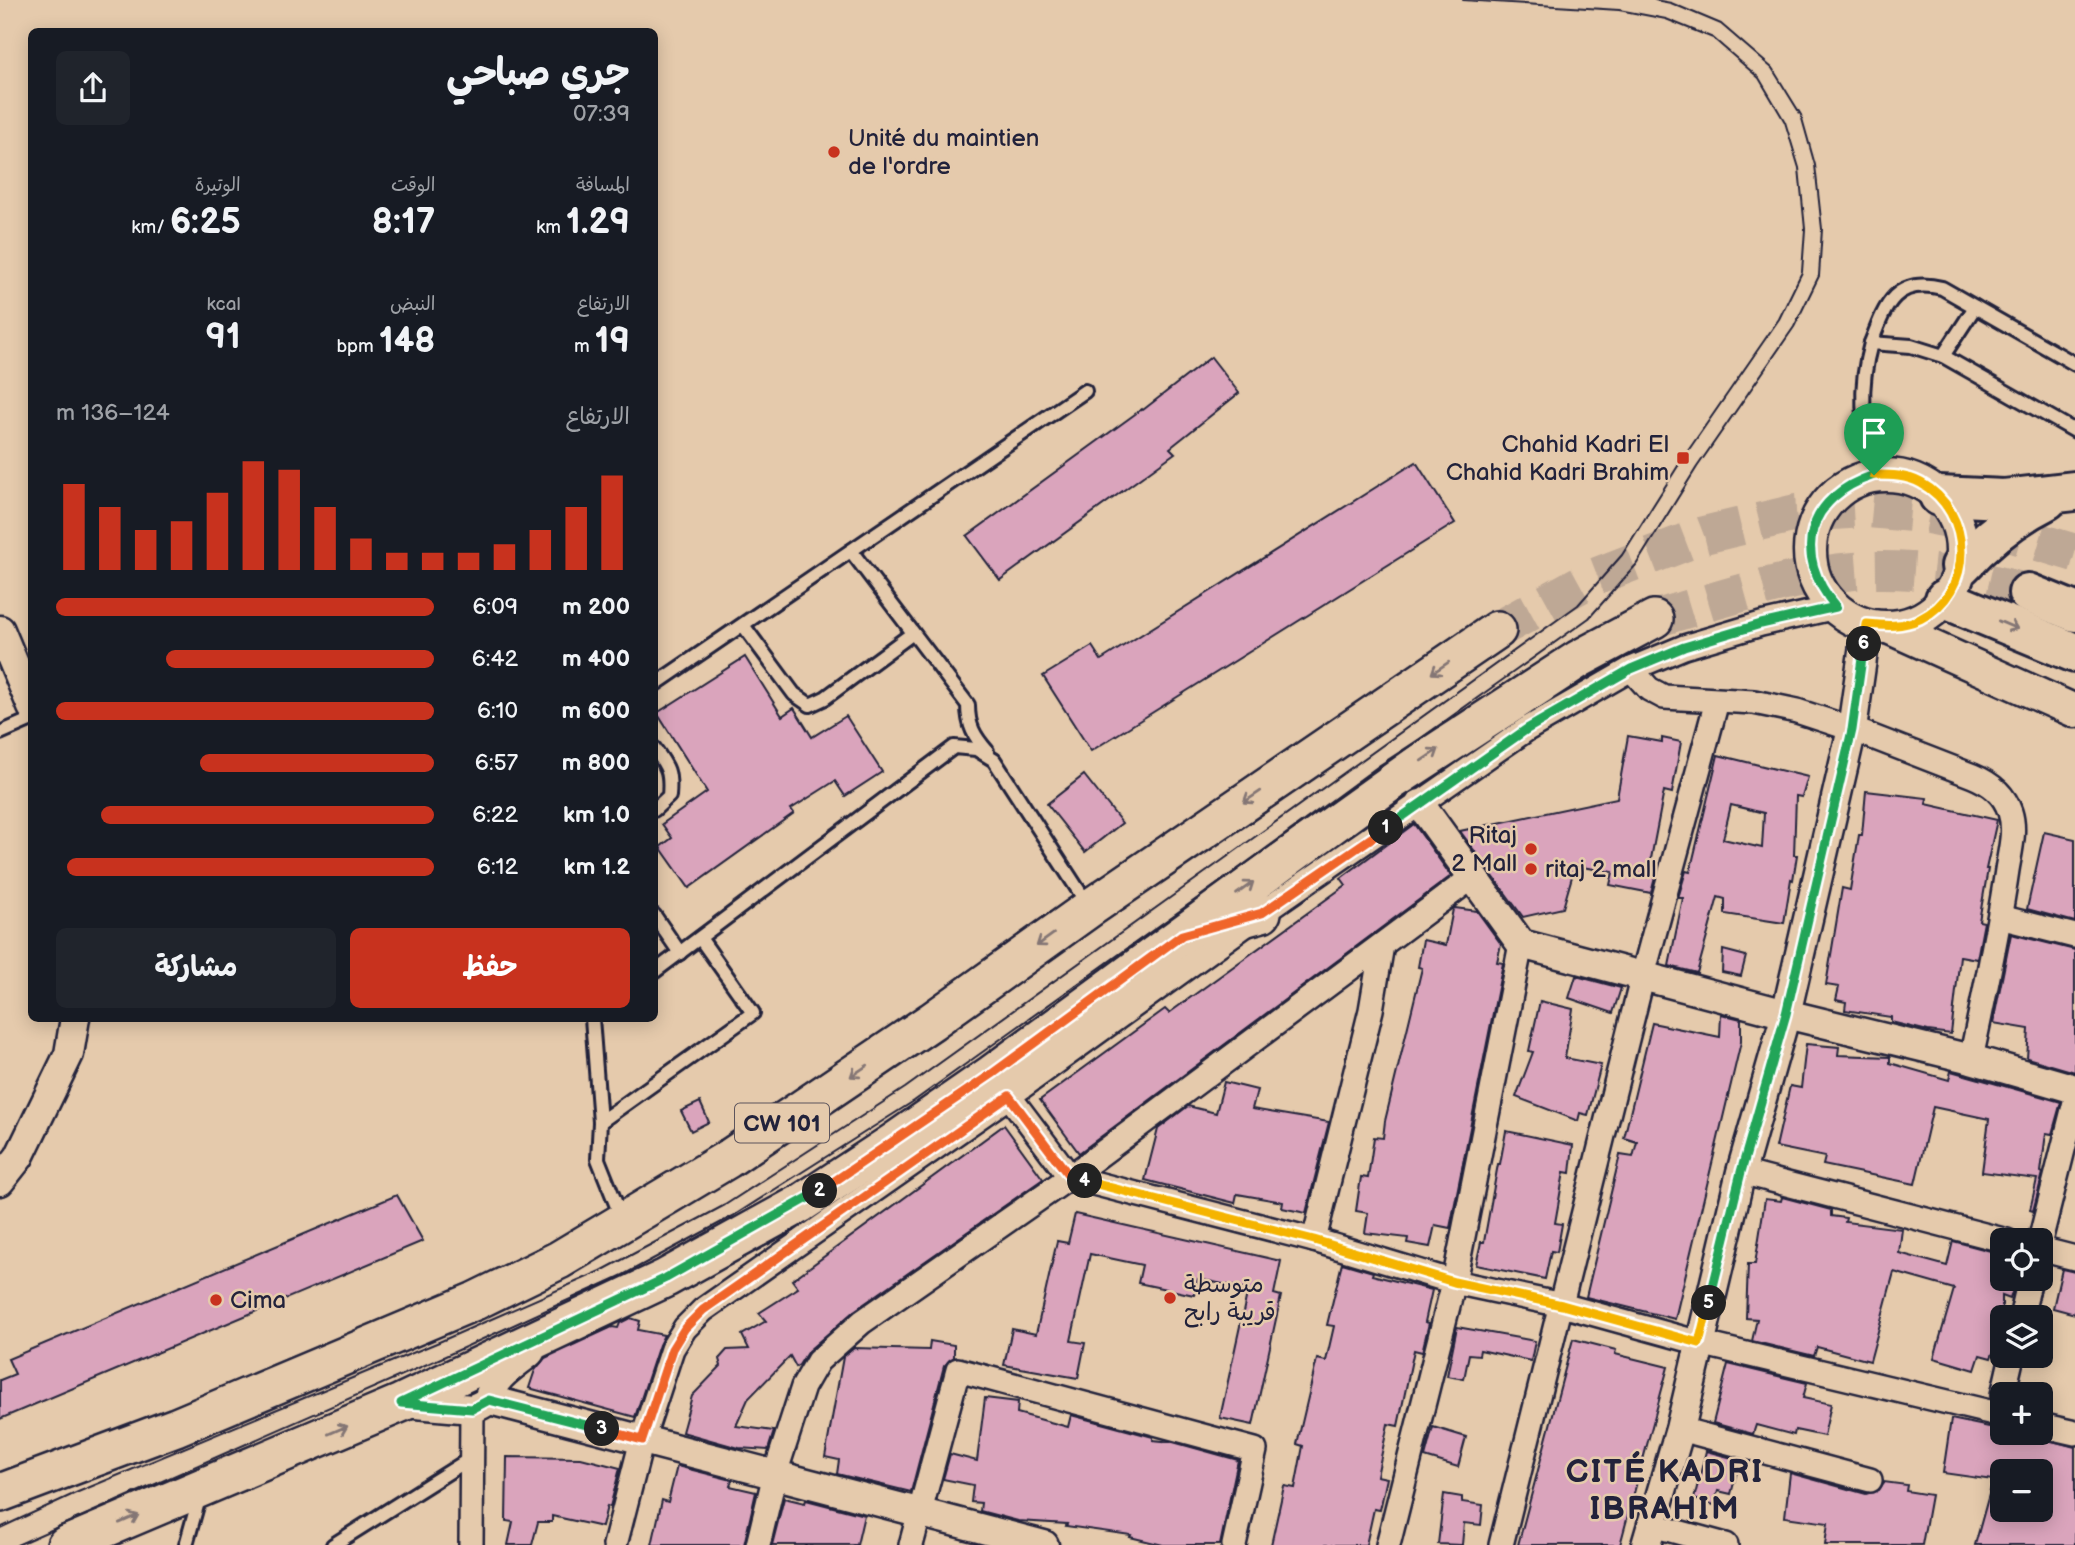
<!DOCTYPE html>
<html lang="ar">
<head>
<meta charset="utf-8">
<style>
  body { margin:0; font-family:"Balsamiq Sans","Playpen Sans Arabic",sans-serif; background:#20242c; color:#f1f3f6; direction:rtl; height:100vh; display:flex; flex-direction:column; font-size:26px; white-space:nowrap }
  * { box-sizing:border-box; margin:0 }
  p { font-size:23px; color:#9ea1a6 }
  .icon { flex:none; width:38px; height:38px; fill:none; stroke:currentColor; stroke-width:2; stroke-linecap:round; stroke-linejoin:round }
  .map { position:relative; flex:1; overflow:hidden; direction:ltr }
  .side { position:absolute; left:28px; top:28px; width:630px; height:994px; display:flex; flex-direction:column; background:#171b24; border-radius:10px; box-shadow:0 4px 18px #0003; direction:rtl }
  .side>* { flex:none }
  .tools { position:absolute; left:1990px; top:1228px; display:grid; gap:14px }
  .tools a { display:grid; place-items:center; width:63px; height:63px; border-radius:10px; background:#171b24; box-shadow:0 4px 18px #0003; font-size:35px }
  .pin { position:absolute; display:grid; place-items:center; width:60px; height:60px; color:#fff; margin:-72px -30px; border-radius:50% 50% 50% 0; rotate:-45deg; box-shadow:0 0 7px #0007 }
  .pin .icon { rotate:45deg }
  .km { position:absolute; width:35px; height:35px; margin:-18px; border-radius:50%; background:#222; color:#fff; font-size:19px; line-height:35px; text-align:center }
  .round { display:grid; place-items:center; flex:none; width:74px; height:74px; border-radius:10px; background:#20242c }
  .head { display:flex; align-items:center; justify-content:space-between; height:119px; padding:0 28px }
  h1 { font-size:38px; font-weight:700; line-height:52px }
  .stats { display:grid; grid-template-columns:repeat(3,1fr); gap:10px; height:119px; padding:7px 28px }
  .stats div { display:grid; align-content:center }
  .stats b { font-size:35px; font-weight:700 }
  .stats small { font-size:19px; font-weight:400 }
  .stats p { font-size:19px }
  .chart { height:196px; padding:14px 28px }
  .chart p { display:flex; justify-content:space-between }
  .chart svg { width:100%; height:126px; margin-top:7px; stroke:#c8321e; stroke-width:6 }
  .button { display:flex; gap:14px; margin-top:auto; padding:14px 28px }
  .button a { flex:1; height:80px; border-radius:10px; background:#c8321e; color:#fff; font-size:28px; font-weight:700; line-height:80px; text-align:center }
  .button a+a { background:#20242c; color:#f1f3f6 }
  ul { padding:0 28px; list-style:none; font-size:23px }
  li { display:grid; grid-template-columns:112px 84px 1fr; align-items:center; height:52px }
  li i { height:18px; border-radius:9px; background:#c8321e }
  .map>svg:first-child { display:block }
</style>
</head>
<body>
<div class="map">
<svg width="2075" height="1545" viewBox="0 0 2075 1545">
  <rect width="100%" height="100%" fill="#e5caac"/>
  <filter id="ink" filterUnits="userSpaceOnUse"><feTurbulence type="fractalNoise" baseFrequency=".0143" numOctaves="2"/><feDisplacementMap in="SourceGraphic" scale="14" xChannelSelector="R" yChannelSelector="G"/><feConvolveMatrix kernelMatrix="1 2 1 2 8 2 1 2 1" color-interpolation-filters="sRGB"/></filter>
  <g filter="url(#ink)">
    <g fill="#daa4bc" stroke="#22223b" stroke-width="2" fill-rule="evenodd">
      <path d="M1211,357L1239,393L1170,448L1175,453L1000,580L967,536L1142,409L1143,410Z"/>
      <path d="M1416,462L1455,523L1091,751L1043,676L1092,646L1101,660Z"/>
      <path d="M745,657L782,716L794,708L812,737L846,716L882,772L845,796L835,781L791,809L794,813L689,888L660,847L672,838L662,824L707,792L657,713Z"/>
      <path d="M1628,736L1662,742V738L1681,742L1672,793L1664,791L1650,864L1658,866L1651,893L1610,885L1613,872L1575,866L1563,908L1523,917L1460,831L1617,798Z"/>
      <path d="M1718,755L1808,777L1802,797L1796,796L1794,855H1797L1793,880L1791,879L1784,923L1725,914V899L1718,897L1697,973L1669,966L1683,898H1678L1686,871L1690,872ZM1731,805L1764,813L1762,848L1723,839Z"/>
      <path d="M1084,775L1122,823L1085,852L1047,804Z"/>
      <path d="M1866,791L1927,798L1926,804L1997,820L1986,869H1988L1979,921L1984,922L1977,959L1960,956L1951,1034L1928,1031L1891,1022V1017L1845,1010L1846,1002L1836,1000L1839,987L1826,985L1842,888L1850,890L1859,835H1862Z"/>
      <path d="M1414,824L1451,876L1079,1153L1040,1100L1165,1009L1169,1013L1346,885L1341,878Z"/>
      <path d="M2044,832L2075,839V922L2027,909Z"/>
      <path d="M1455,908L1477,911L1501,944L1497,962L1503,963L1450,1228L1435,1225L1430,1247L1407,1243L1408,1238L1365,1233L1368,1213L1356,1211L1361,1177L1368,1178L1374,1137L1383,1138L1385,1121L1422,968L1418,967L1423,940L1446,945L1453,909Z"/>
      <path d="M2011,934L2075,950V1072L2027,1058L2029,1029L1993,1023Z"/>
      <path d="M1723,950L1746,956L1741,976L1722,972Z"/>
      <path d="M1576,976L1621,988L1613,1013L1569,998Z"/>
      <path d="M1540,1001L1573,1009L1565,1058L1601,1065L1588,1115L1580,1113L1578,1121L1516,1097L1533,1052L1529,1051Z"/>
      <path d="M1721,1014L1741,1019V1042L1675,1319L1586,1297L1620,1155L1633,1157L1637,1142L1624,1138L1652,1023L1720,1037Z"/>
      <path d="M1806,1044L1839,1047L1838,1055L1890,1057V1063L1949,1080L1951,1071L2061,1102L2052,1134L2046,1133L2041,1172L2043,1173L2033,1211L2030,1210L2037,1179L1982,1172L1989,1119L1933,1107L1915,1184L1823,1165L1825,1157L1776,1147L1790,1086L1801,1088Z"/>
      <path d="M1224,1082L1257,1090L1252,1109L1329,1122L1306,1213L1282,1208L1283,1202L1237,1194L1235,1203L1145,1180L1158,1129L1188,1106L1216,1113Z"/>
      <path d="M700,1102L709,1122L691,1131L681,1111Z"/>
      <path d="M1004,1125L1043,1179L854,1311L808,1351L799,1365L796,1367L790,1356L748,1399L736,1426L774,1431L768,1450L739,1448L682,1432L692,1396L721,1366L719,1359L727,1350L749,1349L742,1335L766,1321L759,1313L798,1288L792,1280Z"/>
      <path d="M1506,1131L1573,1145L1570,1173L1564,1172L1555,1223L1562,1224L1557,1252L1551,1251L1545,1279L1476,1265L1481,1242H1484L1498,1164H1500Z"/>
      <path d="M397,1195L423,1241L0,1419V1380L15,1374L8,1359Z"/>
      <path d="M1782,1197L1831,1210V1216L1846,1218L1845,1222L1902,1229L1899,1253L1947,1266L1953,1241L2002,1254V1279H2016L2010,1299L2002,1296V1346L1998,1356L1993,1353L1991,1358L1980,1355L1975,1370L1934,1358L1954,1289L1894,1272L1870,1361L1817,1347L1814,1356L1752,1341L1757,1319L1746,1318L1748,1264H1755L1765,1199L1781,1201Z"/>
      <path d="M1075,1214L1281,1261L1274,1294L1281,1296L1253,1425L1220,1418L1248,1289L1198,1279L1194,1295L1138,1283L1142,1265L1090,1254L1071,1341L1085,1343L1078,1378L1004,1365L1012,1329L1036,1334L1057,1241L1068,1243Z"/>
      <path d="M1342,1263L1373,1272L1372,1275L1432,1290L1425,1322L1429,1323L1422,1352L1414,1350L1398,1426L1388,1424L1377,1476L1387,1478L1380,1510L1374,1509L1366,1545H1271L1284,1486L1295,1488L1303,1446L1297,1444L1317,1359L1326,1361L1334,1326L1327,1325Z"/>
      <path d="M2062,1269L2075,1272V1314L2053,1308Z"/>
      <path d="M630,1318L640,1321L638,1330L664,1335L659,1345L635,1417L529,1388L535,1370L545,1358L612,1327L618,1328L620,1323Z"/>
      <path d="M1457,1327L1535,1341L1531,1361L1480,1350L1479,1355L1469,1354L1464,1379L1447,1376Z"/>
      <path d="M1573,1339L1616,1350L1615,1354L1668,1367L1620,1545H1518Z"/>
      <path d="M930,1341L954,1345V1357L944,1366L911,1492L837,1474L839,1460L825,1457L843,1357L854,1348L929,1350Z"/>
      <path d="M1728,1364L1807,1383L1803,1398L1831,1404L1824,1436L1795,1430L1794,1435L1756,1425L1753,1434L1713,1423Z"/>
      <path d="M985,1398L1018,1402L1017,1413L1068,1427L1071,1415L1153,1437V1440L1173,1442L1238,1460L1220,1545H1163L1130,1537L1131,1535L1066,1526L1067,1524L1018,1521L980,1511L981,1503L971,1502L973,1485L943,1479L950,1454L977,1461Z"/>
      <path d="M1951,1419L1994,1428V1433H2022L2075,1447V1545H1975L1993,1480L1943,1473ZM2002,1472H2040V1510H2002Z"/>
      <path d="M1433,1427L1466,1437L1458,1467L1425,1457Z"/>
      <path d="M1706,1451L1740,1460L1731,1494L1718,1491L1714,1505L1694,1499Z"/>
      <path d="M507,1457L581,1458L620,1468L610,1507L607,1506L602,1527L552,1516V1522H538L532,1545H508L513,1522L506,1521Z"/>
      <path d="M677,1466L732,1480L730,1486L756,1492L744,1545H652L662,1500L668,1502Z"/>
      <path d="M1790,1473L1866,1494L1879,1490L1884,1482L1907,1485L1906,1491L1931,1495L1922,1545H1825L1828,1523L1785,1517Z"/>
      <path d="M1444,1494L1462,1497V1502L1483,1505L1481,1525L1464,1523L1462,1545L1438,1544Z"/>
      <path d="M784,1498L805,1503L806,1500L864,1515L857,1545H772Z"/>
    </g>
    <g fill="none" stroke-linecap="round" stroke-linejoin="round">
      <g stroke="#bea895" stroke-width="38" stroke-dasharray="38 19" stroke-linecap="butt">
        <path d="M1654,619C1722,599 1803,571 1874,570C1926,569 1978,578 2028,593"/>
        <path d="M1497,630L1592,578L1704,535L1796,513L1869,509L1923,514L1985,526L2075,553"/>
      </g>
      <g stroke="#22223b" stroke-width="18">
        <g id="service">
          <path d="M1871,343C1857,394 1864,424 1874,476"/>
          <path d="M1943,356L1975,307"/>
          <path d="M2075,364L1942,288C1895,276 1885,306 1871,343L1911,346L1943,356L2075,431"/>
          <path d="M851,551L968,705C968,726 974,736 987,751"/>
          <path d="M743,625L794,694L810,705L825,698L913,633"/>
          <path d="M654,685L1085,391"/>
          <path d="M0,733L32,719"/>
          <path d="M654,748C668,767 671,772 669,796L654,810"/>
          <path d="M654,915L680,953"/>
          <path d="M654,972L954,747L976,749L994,760L1088,905"/>
          <path d="M592,1018L600,1122L753,1013L700,938"/>
          <path d="M600,1122L598,1159L622,1219"/>
          <path d="M186,1545L200,1495"/>
          <path d="M333,1545L471,1458"/>
        </g>
      </g>
      <g stroke="#22223b" stroke-width="28">
        <g id="minor">
          <path d="M1631,669L1649,689L1664,697L1754,702L1797,711L1852,729L1973,776C1990,783 2004,793 2010,812C2016,830 2010,851 2007,870C1998,933 1984,996 1971,1059"/>
          <path d="M2000,917L2075,936"/>
          <path d="M1000,1084L1070,1177L1314,1240L1454,1282L1562,1305L1700,1343L2002,1415"/>
          <path d="M1741,1172L2007,1241"/>
          <path d="M1314,1240L1371,1010L1382,945"/>
          <path d="M2040,1241L2075,1102"/>
          <path d="M2040,1249L2075,1258"/>
          <path d="M2021,1318L2030,1279"/>
          <path d="M2003,1395L2012,1356"/>
          <path d="M2040,1425L2075,1433"/>
          <path d="M1680,1429L1870,1480"/>
          <path d="M1652,1525L1726,1545"/>
          <path d="M471,1545L472,1409"/>
          <path d="M615,1545L642,1440L672,1349L685,1328L703,1310L1009,1096L1262,913L1527,729L1631,669L1684,647L1761,624L1836,607"/>
          <path d="M758,1545L775,1474L803,1387L818,1361L862,1322L1070,1177L1474,876"/>
          <path d="M911,1545L958,1370L1255,1450L1234,1545"/>
          <path d="M1388,1545L1454,1282L1521,944"/>
          <path d="M1501,1545L1643,975L1717,701"/>
        </g>
      </g>
      <g stroke="#22223b" stroke-width="33">
        <g id="tertiary">
          <path d="M0,630L32,707"/>
          <path d="M1420,804L1521,944L1786,1014L1971,1059L2075,1089"/>
          <path d="M0,1181L19,1157L69,1054L75,1018"/>
          <path d="M490,1400L1044,1545"/>
          <path d="M404,1403L472,1409C495,1400 485,1398 496,1382C503,1371 520,1361 530,1352"/>
          <path d="M1646,1545L1680,1429L1741,1172L1786,1014L1852,729L1867,624"/>
        </g>
      </g>
      <g stroke="#22223b" stroke-width="37">
        <g id="secondary">
          <circle cx="1886" cy="551" r="76"/>
          <path d="M1888,627L2075,711"/>
        </g>
      </g>
      <g stroke="#22223b" stroke-width="42">
        <g id="primary">
          <path d="M1203,929L1262,913"/>
          <path d="M0,1493L176,1427L475,1301L559,1260L728,1159L932,1021L1090,908L1497,630"/>
          <path d="M66,1545L401,1403L666,1278L800,1204L894,1142L992,1074L1392,781L1579,659L1654,619"/>
        </g>
      </g>
      <g stroke="#22223b" stroke-width="44">
        <g id="trunk">
          <path d="M1939,496L2004,499L2075,491"/>
          <path d="M1961,566C1987,538 2013,517 2047,500"/>
          <path d="M2028,593L2075,612"/>
          <path d="M1945,599L2075,653"/>
        </g>
      </g>
      <use href="#service" stroke="#e5caac" stroke-width="12"/>
      <use href="#minor" stroke="#e5caac" stroke-width="23"/>
      <use href="#tertiary" stroke="#e5caac" stroke-width="28"/>
      <use href="#secondary" stroke="#e5caac" stroke-width="32"/>
      <use href="#primary" stroke="#e5caac" stroke-width="37"/>
      <use href="#trunk" stroke="#e5caac" stroke-width="38"/>
      <g stroke="#22223b" stroke-width="2">
        <path d="M0,1528L78,1492L439,1342L601,1271L725,1205L905,1088L1578,605L1622,555L1683,458L1779,319L1802,272L1805,229L1799,168L1785,122L1759,78L1713,38L1666,19L1619,10L1463,0"/>
        <path d="M17,1545L441,1358L623,1275L733,1216L914,1101L1589,618L1636,565L1697,467L1794,327L1819,276L1822,229L1815,165L1801,115L1772,68L1721,24L1671,3L1655,0"/>
      </g>
    </g>
    <defs><path id="oneway-shaft" d="M-6 0H5M1.5-3L5.5 0L1.5 3" fill="none" stroke-width="1.6" stroke-linecap="round" stroke-linejoin="round" transform="scale(1.75)"/></defs>
    <g stroke="#847674">
      <use href="#oneway-shaft" transform="translate(2008 625) rotate(23)"/>
      <use href="#oneway-shaft" transform="translate(1440 668) rotate(146)"/>
      <use href="#oneway-shaft" transform="translate(1430 755) rotate(-34)"/>
      <use href="#oneway-shaft" transform="translate(1252 797) rotate(146)"/>
      <use href="#oneway-shaft" transform="translate(1245 888) rotate(-36)"/>
      <use href="#oneway-shaft" transform="translate(1045 940) rotate(144)"/>
      <use href="#oneway-shaft" transform="translate(859 1071) rotate(146)"/>
      <use href="#oneway-shaft" transform="translate(338 1430) rotate(-23)"/>
      <use href="#oneway-shaft" transform="translate(129 1519) rotate(-23)"/>
    </g>
  </g>
  <g fill="none" stroke-linecap="round" stroke-linejoin="round" filter="url(#ink)">
    <g stroke="#fff" stroke-width="14">
      <path id="split-1" d="M1386,828L1527,729L1631,669L1684,647L1761,624L1836,607C1791,553 1807,497 1874,475"/>
    </g>
    <g stroke="#fff" stroke-width="14">
      <path id="split-2" d="M820,1191L992,1074L1182,935L1262,913L1386,828"/>
    </g>
    <g stroke="#fff" stroke-width="14">
      <path id="split-3" d="M602,1429L489,1400L472,1409L401,1403L666,1278L820,1191"/>
    </g>
    <g stroke="#fff" stroke-width="14">
      <path id="split-4" d="M602,1429L642,1440L672,1349L685,1328L703,1310L1009,1096L1070,1177L1085,1181"/>
    </g>
    <g stroke="#fff" stroke-width="14">
      <path id="split-5" d="M1085,1181L1314,1240L1454,1282L1562,1305L1699,1343L1709,1303"/>
    </g>
    <g stroke="#fff" stroke-width="14">
      <path id="split-6" d="M1709,1303L1741,1172L1786,1014L1852,730L1864,644"/>
    </g>
    <g stroke="#fff" stroke-width="14">
      <path id="split-7" d="M1864,644L1867,624C1886,626 1902,627 1920,619C1975,592 1974,512 1921,483C1907,475 1890,475 1874,475"/>
    </g>
    <use href="#split-1" stroke="#22a559" stroke-width="9"/>
    <use href="#split-2" stroke="#f0652b" stroke-width="9"/>
    <use href="#split-3" stroke="#22a559" stroke-width="9"/>
    <use href="#split-4" stroke="#f0652b" stroke-width="9"/>
    <use href="#split-5" stroke="#f5b400" stroke-width="9"/>
    <use href="#split-6" stroke="#22a559" stroke-width="9"/>
    <use href="#split-7" stroke="#f5b400" stroke-width="9"/>
  </g>
  <g fill="#c8321e" stroke="#e5caac" stroke-width="2.5">
    <circle cx="834" cy="152" r="7"/>
    <rect x="1676" y="451" width="14" height="14" rx="3.5"/>
    <circle cx="1531" cy="849" r="7"/>
    <circle cx="1531" cy="869" r="7"/>
    <circle cx="1170" cy="1298" r="7"/>
    <circle cx="216" cy="1300" r="7"/>
  </g>
  <g text-anchor="middle" stroke-width="5" stroke-linejoin="round" paint-order="stroke">
    <rect fill="#e5caac" stroke="#5c545d" stroke-width="2" x="735" y="1103.5" width="94" height="39" rx="5"/>
    <g font-size="23" font-weight="bold" fill="#22223b">
      <text x="782" y="1131">CW 101</text>
    </g>
    <g font-size="24" fill="#22223b" stroke="#e5caac" text-anchor="start">
      <text x="848" y="146">Unité du maintien<tspan x="848" dy="28">de l'ordre</tspan></text>
      <text x="1669" y="452" text-anchor="end">Chahid Kadri El<tspan x="1669" dy="28">Chahid Kadri Brahim</tspan></text>
      <text x="1517" y="843" text-anchor="end">Ritaj<tspan x="1517" dy="28">2 Mall</tspan></text>
      <text x="1545" y="877">ritaj 2 mall</text>
      <text x="1184" y="1292">متوسطة<tspan x="1184" dy="28">قريبة رابح</tspan></text>
      <text x="230" y="1308">Cima</text>
    </g>
    <g font-size="32" font-weight="bold" letter-spacing="2" fill="#22223b" stroke="#e5caac">
      <text x="1665" y="1482">CITÉ KADRI<tspan x="1665" dy="37">IBRAHIM</tspan></text>
    </g>
  </g>
</svg>
<div class="tools">
<a><svg class="icon" aria-label="locate" viewBox="0 0 24 24"><circle cx="12" cy="12" r="6"/><path d="M12 2v4M12 18v4M2 12h4M18 12h4"/></svg></a>
<a><svg class="icon" aria-label="layers" viewBox="0 0 24 24"><path d="M12 4l9 5-9 5-9-5zM3 14l9 5 9-5"/></svg></a>
<a>+</a>
<a>−</a>
</div>
<div class="pin" style="left:1874px;top:475px;background:#1e9e55"><svg class="icon" aria-label="arrive" viewBox="0 0 24 24"><path d="M6 21V4h12l-3 4 3 4H6"/></svg></div>
<b class="km" style="left:1386px;top:828px">1</b>
<b class="km" style="left:820px;top:1191px">2</b>
<b class="km" style="left:602px;top:1429px">3</b>
<b class="km" style="left:1085px;top:1181px">4</b>
<b class="km" style="left:1709px;top:1303px">5</b>
<b class="km" style="left:1864px;top:644px">6</b>
<section class="side">
<div class="head"><div><h1>جري صباحي</h1><p>07:39</p></div><a class="round"><svg class="icon" aria-label="share" viewBox="0 0 24 24"><path d="M12 15V3M7 8l5-5 5 5M5 13v7h14v-7"/></svg></a></div>
<div class="stats">
<div><p>المسافة</p><b>1.29<small> km</small></b></div>
<div><p>الوقت</p><b>8:17</b></div>
<div><p>الوتيرة</p><b>6:25<small> /km</small></b></div>
</div>
<div class="stats">
<div><p>الارتفاع</p><b>19<small> m</small></b></div>
<div><p>النبض</p><b>148<small> bpm</small></b></div>
<div><p>kcal</p><b>91</b></div>
</div>
<div class="chart"><p><span>الارتفاع</span>124–136 m</p>
<svg viewBox="0 0 160 44" preserveAspectRatio="none"><path d="M5 44V14M15 44V22M25 44V30M35 44V27M45 44V17M55 44V6M65 44V9M75 44V22M85 44V33M95 44V38M105 44V38M115 44V38M125 44V35M135 44V30M145 44V22M155 44V11"/></svg>
</div>
<ul>
<li><b>200 m</b>6:09<i style="width:100%"></i></li>
<li><b>400 m</b>6:42<i style="width:71%"></i></li>
<li><b>600 m</b>6:10<i style="width:100%"></i></li>
<li><b>800 m</b>6:57<i style="width:62%"></i></li>
<li><b>1.0 km</b>6:22<i style="width:88%"></i></li>
<li><b>1.2 km</b>6:12<i style="width:97%"></i></li>
</ul>
<div class="button"><a>حفظ</a><a>مشاركة</a></div>
</section>
</div>
</body>
</html>
